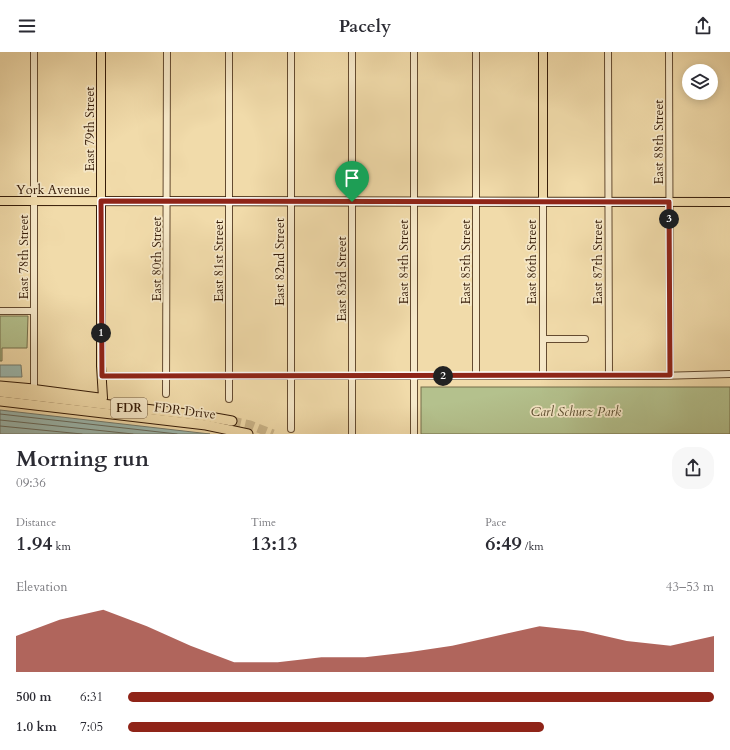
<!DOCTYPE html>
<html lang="en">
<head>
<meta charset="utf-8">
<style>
  body { margin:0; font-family:Cardo,serif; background:#f7f7f7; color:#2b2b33; height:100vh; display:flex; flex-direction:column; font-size:15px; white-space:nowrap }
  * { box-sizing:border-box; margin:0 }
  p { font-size:13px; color:#7c7c81 }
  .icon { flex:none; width:22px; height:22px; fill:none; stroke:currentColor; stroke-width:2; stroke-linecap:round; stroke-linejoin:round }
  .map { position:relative; height:382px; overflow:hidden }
  .details { display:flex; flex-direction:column; background:#fff; flex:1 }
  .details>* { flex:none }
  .buttons { position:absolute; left:682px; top:12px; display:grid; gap:8px }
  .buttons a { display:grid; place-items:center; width:36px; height:36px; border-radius:50%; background:#fff; box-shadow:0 2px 10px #0003; font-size:20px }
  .pin { position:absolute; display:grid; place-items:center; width:34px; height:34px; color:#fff; margin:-41px -17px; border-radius:50% 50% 50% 0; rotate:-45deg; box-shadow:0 0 4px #0007 }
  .pin .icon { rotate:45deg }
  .km { position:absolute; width:20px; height:20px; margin:-10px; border-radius:50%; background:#222; color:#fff; font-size:11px; line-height:20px; text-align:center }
  .round { display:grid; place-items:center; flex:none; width:42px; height:42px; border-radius:16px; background:#f7f7f7 }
  .head { display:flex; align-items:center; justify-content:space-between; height:68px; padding:0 16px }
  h1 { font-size:22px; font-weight:700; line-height:30px }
  .figures { display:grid; grid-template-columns:repeat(3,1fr); gap:6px; height:68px; padding:4px 16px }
  .figures div { display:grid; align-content:center }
  .figures b { font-size:20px; font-weight:700 }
  .figures small { font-size:11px; font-weight:400 }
  .figures p { font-size:11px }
  .chart { height:112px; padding:8px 16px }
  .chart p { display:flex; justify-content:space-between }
  .chart svg { width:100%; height:72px; margin-top:4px; fill:#8f2418; opacity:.7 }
  ul { padding:0 16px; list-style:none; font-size:13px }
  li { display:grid; grid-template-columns:64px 48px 1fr; align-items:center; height:30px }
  li i { height:10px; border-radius:5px; background:#8f2418 }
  header { display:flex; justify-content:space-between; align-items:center; height:52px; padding:0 16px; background:#fff; font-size:18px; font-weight:700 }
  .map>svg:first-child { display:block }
</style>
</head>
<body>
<header><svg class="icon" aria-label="menu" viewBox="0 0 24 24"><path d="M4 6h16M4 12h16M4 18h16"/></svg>Pacely<svg class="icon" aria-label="share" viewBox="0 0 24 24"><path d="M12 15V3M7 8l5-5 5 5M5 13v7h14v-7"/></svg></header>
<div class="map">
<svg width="730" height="382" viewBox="0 0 730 382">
  <rect width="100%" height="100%" fill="#f1dbaa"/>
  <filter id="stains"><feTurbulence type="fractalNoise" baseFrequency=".005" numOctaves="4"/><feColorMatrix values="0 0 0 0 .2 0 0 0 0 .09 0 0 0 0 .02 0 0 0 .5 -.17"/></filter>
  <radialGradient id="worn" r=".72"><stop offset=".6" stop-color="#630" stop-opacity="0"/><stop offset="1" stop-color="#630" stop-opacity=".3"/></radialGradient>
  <g fill="#b4c18d" stroke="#746e4a">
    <path d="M0,264H28L27,296H2V309H0Z"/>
    <rect x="421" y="335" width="309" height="47"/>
  </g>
  <g fill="#9cb9b0" stroke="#737a6c">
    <path d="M0,313H21L22,325H0Z"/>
    <path d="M0,358L210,382H0Z"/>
  </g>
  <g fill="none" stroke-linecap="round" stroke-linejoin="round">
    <g stroke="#686a5c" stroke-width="1">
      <path d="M0,362L177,382"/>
      <path d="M0,368L133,382"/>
      <path d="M0,374L82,382"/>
    </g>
    <path stroke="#cbb589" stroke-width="9" stroke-dasharray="9 4.5" stroke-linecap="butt" d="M232,369L250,373L273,382"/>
    <g stroke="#644b30" stroke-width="8">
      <g id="minor">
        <path d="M34,0V337"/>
        <path d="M229,0V347"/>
        <path d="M291,0V377"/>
        <path d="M414,0V382"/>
        <path d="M608,0L609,324"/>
        <path d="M669,0L670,323"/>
        <path d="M543,150V324"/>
        <path d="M0,259H34"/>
        <path d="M543,287H585"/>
        <path d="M102,324H659L730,322"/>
        <path d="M476,324V0"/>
        <path d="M166,342L167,0"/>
        <path d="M352,382V0"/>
      </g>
    </g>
    <g stroke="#351b07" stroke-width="10">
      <g id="major">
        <path d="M0,149L730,150"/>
        <path d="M543,150V0"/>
        <path d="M34,337L103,346L101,314V0"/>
      </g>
    </g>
    <g stroke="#351b07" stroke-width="11">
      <g id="highway">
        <path d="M0,334L34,337"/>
        <path d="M0,340L204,364L232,369"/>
        <path d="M0,349L206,373L248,382"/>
      </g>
    </g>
    <use href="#minor" stroke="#f6e8c8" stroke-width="6"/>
    <use href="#major" stroke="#f1dbaa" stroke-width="8"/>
    <use href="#highway" stroke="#f1dbaa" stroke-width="9"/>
  </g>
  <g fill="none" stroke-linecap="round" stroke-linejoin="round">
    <g stroke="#fff" stroke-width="8">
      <path id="route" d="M101,149L669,150L670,323L102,324Z"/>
    </g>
    <use href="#route" stroke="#8f2418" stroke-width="5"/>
  </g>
  <g text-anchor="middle" stroke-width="3.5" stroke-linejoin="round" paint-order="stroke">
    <rect fill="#f6e8c8" stroke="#6f5841" stroke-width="1" x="111" y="346" width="36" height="20" rx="3"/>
    <g font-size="12" font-weight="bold" fill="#351b07">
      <text x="129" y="360">FDR</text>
    </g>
    <g font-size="13" fill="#351b07" stroke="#f6e8c8">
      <text transform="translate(89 77) rotate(-90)" y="5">East 79th Street</text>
      <text transform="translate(658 90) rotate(-90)" y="5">East 88th Street</text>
      <text x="53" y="142">York Avenue</text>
      <text transform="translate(23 205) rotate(-90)" y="5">East 78th Street</text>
      <text transform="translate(156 207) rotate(-90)" y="5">East 80th Street</text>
      <text transform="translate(218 209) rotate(-90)" y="5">East 81st Street</text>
      <text transform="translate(279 210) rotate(-90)" y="5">East 82nd Street</text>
      <text transform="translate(403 210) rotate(-90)" y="5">East 84th Street</text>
      <text transform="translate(465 210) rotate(-90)" y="5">East 85th Street</text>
      <text transform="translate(531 210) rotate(-90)" y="5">East 86th Street</text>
      <text transform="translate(597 210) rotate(-90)" y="5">East 87th Street</text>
      <text transform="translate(341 227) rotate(-90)" y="5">East 83rd Street</text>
      <text transform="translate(185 358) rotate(7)" y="5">FDR Drive</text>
    </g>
    <g font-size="13" font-style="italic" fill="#5b4d2f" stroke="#f6e8c8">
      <text x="576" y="364">Carl Schurz Park</text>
    </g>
  </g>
  <rect width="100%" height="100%" filter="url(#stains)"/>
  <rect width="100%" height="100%" fill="url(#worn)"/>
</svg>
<div class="buttons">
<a><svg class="icon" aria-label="layers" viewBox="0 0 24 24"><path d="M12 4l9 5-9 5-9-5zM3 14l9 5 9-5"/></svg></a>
</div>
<div class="pin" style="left:352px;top:150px;background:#1e9e55"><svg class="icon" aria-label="arrive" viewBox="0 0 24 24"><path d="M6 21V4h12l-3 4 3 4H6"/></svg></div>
<b class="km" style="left:101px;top:281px">1</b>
<b class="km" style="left:443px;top:324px">2</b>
<b class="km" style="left:669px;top:167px">3</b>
</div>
<section class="details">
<div class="head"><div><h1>Morning run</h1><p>09:36</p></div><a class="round"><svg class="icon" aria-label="share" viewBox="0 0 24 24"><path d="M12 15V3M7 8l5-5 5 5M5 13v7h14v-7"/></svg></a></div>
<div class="figures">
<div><p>Distance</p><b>1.94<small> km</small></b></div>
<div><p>Time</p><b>13:13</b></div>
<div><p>Pace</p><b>6:49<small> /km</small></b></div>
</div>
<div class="chart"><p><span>Elevation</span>43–53 m</p>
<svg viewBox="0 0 160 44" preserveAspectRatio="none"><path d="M0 44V22L10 12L20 6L30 16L40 28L50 38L60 38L70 35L80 35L90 32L100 28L110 22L120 16L130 19L140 25L150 28L160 22V44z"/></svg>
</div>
<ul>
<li><b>500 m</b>6:31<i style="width:100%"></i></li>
<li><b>1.0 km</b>7:05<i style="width:71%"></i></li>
</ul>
</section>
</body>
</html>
